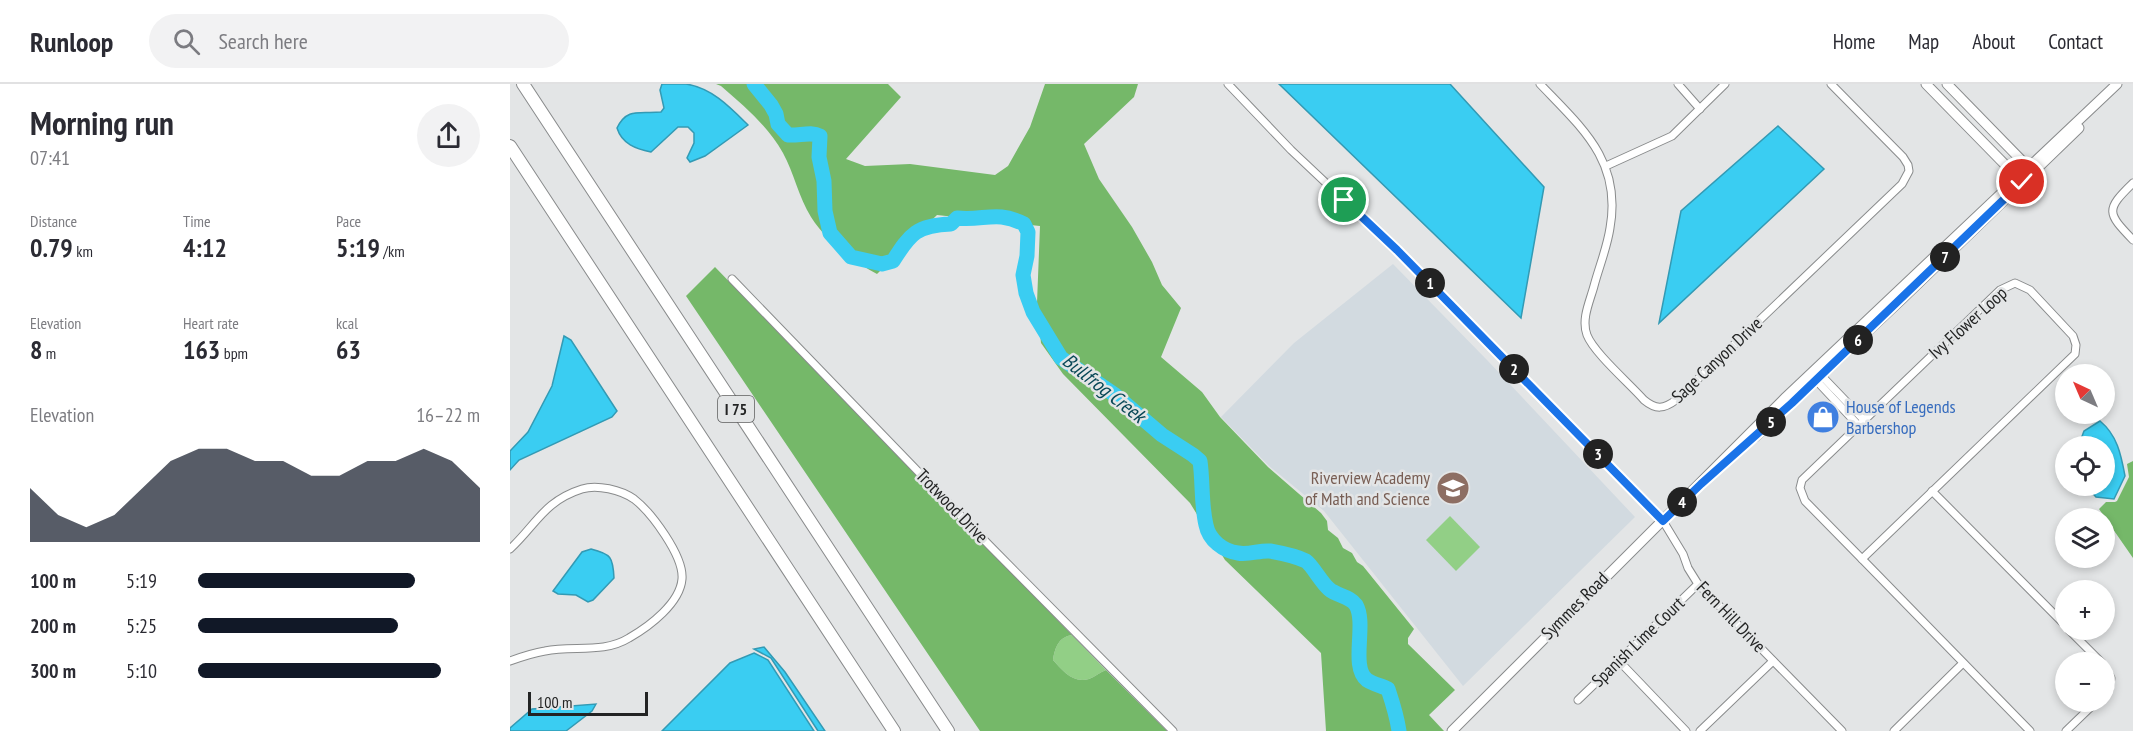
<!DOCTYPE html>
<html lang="en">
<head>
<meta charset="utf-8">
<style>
  body { margin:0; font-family:"PT Sans Narrow",sans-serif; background:#f2f2f3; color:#2b2b33; height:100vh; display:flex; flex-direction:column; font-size:22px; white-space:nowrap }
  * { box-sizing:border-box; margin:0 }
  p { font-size:20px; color:#7c7c81 }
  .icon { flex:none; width:33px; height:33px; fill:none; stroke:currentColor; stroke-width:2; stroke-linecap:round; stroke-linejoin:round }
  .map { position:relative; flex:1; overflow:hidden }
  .sheet { display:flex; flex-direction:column; background:#fff; width:510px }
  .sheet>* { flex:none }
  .needle { width:39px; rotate:316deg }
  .tools { position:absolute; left:1545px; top:280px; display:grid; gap:12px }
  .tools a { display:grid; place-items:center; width:60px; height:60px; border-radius:50%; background:#fff; box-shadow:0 3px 9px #0003; font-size:30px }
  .scale { position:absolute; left:18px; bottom:15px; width:120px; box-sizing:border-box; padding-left:6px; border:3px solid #232424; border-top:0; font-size:16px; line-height:21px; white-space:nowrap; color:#232424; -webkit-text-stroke:4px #e3e5e6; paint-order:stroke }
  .pin { position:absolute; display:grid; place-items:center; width:51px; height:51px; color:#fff; margin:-26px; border:3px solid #fff; border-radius:50%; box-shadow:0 2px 6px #0007 }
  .km { position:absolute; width:30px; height:30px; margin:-15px; border-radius:50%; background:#222; color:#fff; font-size:16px; line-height:30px; text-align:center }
  .round { display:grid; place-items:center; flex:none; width:63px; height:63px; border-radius:32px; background:#f2f2f3 }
  .headline { display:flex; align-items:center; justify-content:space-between; height:102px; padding:0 30px }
  h1 { font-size:33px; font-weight:700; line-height:45px }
  .metrics { display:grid; grid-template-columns:repeat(3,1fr); gap:9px; height:102px; padding:6px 30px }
  .metrics div { display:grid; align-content:center }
  .metrics b { font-size:26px; font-weight:700 }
  .metrics small { font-size:16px; font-weight:400 }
  .metrics p { font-size:16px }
  .chart { height:168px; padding:12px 30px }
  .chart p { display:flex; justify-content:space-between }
  .chart svg { width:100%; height:108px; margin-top:6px; fill:#111827; opacity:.7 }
  ul { padding:0 30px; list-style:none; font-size:20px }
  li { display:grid; grid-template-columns:96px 72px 1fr; align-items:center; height:45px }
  li i { height:15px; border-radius:8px; background:#111827 }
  header { display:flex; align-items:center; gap:36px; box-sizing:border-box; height:84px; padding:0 30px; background:#fff; border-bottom:2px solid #e1e1e2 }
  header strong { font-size:28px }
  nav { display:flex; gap:33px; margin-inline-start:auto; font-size:21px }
  .search { width:420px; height:54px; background:#f2f2f3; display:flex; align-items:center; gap:15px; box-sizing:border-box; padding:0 21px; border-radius:33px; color:#7c7c81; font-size:22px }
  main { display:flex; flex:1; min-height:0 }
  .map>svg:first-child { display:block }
</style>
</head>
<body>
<header>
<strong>Runloop</strong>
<div class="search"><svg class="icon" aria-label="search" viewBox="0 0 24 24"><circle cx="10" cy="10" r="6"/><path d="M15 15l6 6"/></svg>Search here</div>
<nav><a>Home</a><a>Map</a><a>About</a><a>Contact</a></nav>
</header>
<main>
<section class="sheet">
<div class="headline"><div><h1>Morning run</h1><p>07:41</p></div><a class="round"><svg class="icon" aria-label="share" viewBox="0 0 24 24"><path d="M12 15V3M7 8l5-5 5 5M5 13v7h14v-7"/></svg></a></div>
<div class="metrics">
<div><p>Distance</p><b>0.79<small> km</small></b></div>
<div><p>Time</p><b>4:12</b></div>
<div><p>Pace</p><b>5:19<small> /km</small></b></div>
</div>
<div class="metrics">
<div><p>Elevation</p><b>8<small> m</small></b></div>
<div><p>Heart rate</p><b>163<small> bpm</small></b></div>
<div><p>kcal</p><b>63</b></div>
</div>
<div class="chart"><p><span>Elevation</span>16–22 m</p>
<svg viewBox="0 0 160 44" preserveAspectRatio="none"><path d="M0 44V22L10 33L20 38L30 33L40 22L50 11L60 6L70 6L80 11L90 11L100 17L110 17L120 11L130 11L140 6L150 11L160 22V44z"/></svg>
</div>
<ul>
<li><b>100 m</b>5:19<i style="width:77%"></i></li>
<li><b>200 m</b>5:25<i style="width:71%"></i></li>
<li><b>300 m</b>5:10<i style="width:86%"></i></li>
</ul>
</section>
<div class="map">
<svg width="1623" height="647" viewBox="0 0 1623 647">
  <rect width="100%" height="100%" fill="#e3e5e6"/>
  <path fill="#d2dae0" d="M883,180L977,276L1125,433L953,602L814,427L759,382L711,333L784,259Z"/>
  <g fill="#92cf86">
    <path d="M940,432L970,463L946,487L916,456Z"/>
    <path d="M562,551L596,586C590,588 585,593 579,595C563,600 552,586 543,576C545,563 549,553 562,551Z"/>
  </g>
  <g fill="#75b869">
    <path d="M206,0H378L391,13L336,75L355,82L400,80L485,91L498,82L520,43L535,0H628L624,13L574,60L589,95L622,143L642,178L652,201L671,224L651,273L692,308L710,333L758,383L811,429L817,437L818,446L828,454L833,464L842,469L847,478L853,482L904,545L898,554V560L945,606L919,631L934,647H816L811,569L715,476L680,419L553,290L531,259L527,219L530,142L427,131L367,190C341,176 317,158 301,133C289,114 284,89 273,69C258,42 234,22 211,2Z"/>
    <path d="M205,183L562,551C549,553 545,563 543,576C552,586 563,600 579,595C585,593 590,588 596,586L657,647H470L176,212Z"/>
    <path d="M1623,377V474L1589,425L1596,418H1605L1607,417L1619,393L1617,380Z"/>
  </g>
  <g fill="#3acdf2" stroke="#339ab4" stroke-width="1.5">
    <path d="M152,0C160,0 168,0 176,0C202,4 220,23 238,41L195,72L180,78L177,74L184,59V49L178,43H168L141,68C126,65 112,60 107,44C117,23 130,30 151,28L154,24L150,6Z"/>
    <path d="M769,0H940L1034,103L1011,234Z"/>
    <path d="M1268,42L1314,85L1149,239L1171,127Z"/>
    <path d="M54,252L61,256L107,327L102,333L9,376L0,386V367L18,348L42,302Z"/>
    <path d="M1590,337C1607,351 1611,370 1615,392L1604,415L1586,413L1576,402H1594V363H1568L1574,347Z"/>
    <path d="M81,465C101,470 103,473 104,494L83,516L78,518L66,511L48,510L43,507L72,468Z"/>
    <path d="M254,563L275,588L315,647H308L261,574L244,565Z"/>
    <path d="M244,569L258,576L304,647H152L220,579Z"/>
    <path d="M86,620L82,627L56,647H0V644L22,625Z"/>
  </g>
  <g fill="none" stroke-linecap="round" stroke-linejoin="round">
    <path stroke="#3acdf2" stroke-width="15" d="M244,0L261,21L266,30L268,40L278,51C289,52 301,47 310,52L309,73L314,97L315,127L320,149L341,173L372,180L383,177C400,150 407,141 441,140L447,134C474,137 487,126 514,140L518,148L517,172L513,191L516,209L523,228L551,274L605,311L652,351L683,371L690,377C693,398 691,420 696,441C699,456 713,467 728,469C739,471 750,466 760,467C771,469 786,472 796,477C802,481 811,498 819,505C827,512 840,512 846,521C857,540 840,583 857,596C863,600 872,602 878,605C883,620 887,633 889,647"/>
    <g stroke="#898b8c" stroke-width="9">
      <g id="street">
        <path d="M718,0L781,66L887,166L1153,437L1173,470L1178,484L1188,500L1332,647"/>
        <path d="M1030,0C1072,44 1112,77 1100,144C1097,164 1089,183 1084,202C1080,217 1071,235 1077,251C1084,269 1120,300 1134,316C1146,326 1154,325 1166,316L1392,100L1399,87L1398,81L1393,73L1321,0"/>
        <path d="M1168,0L1190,25"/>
        <path d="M1096,82L1162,52L1215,0"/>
        <path d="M1623,99C1595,126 1597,129 1623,156"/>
        <path d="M222,195L480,462L663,647"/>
        <path d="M1505,199L1520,206L1563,252L1566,261L1565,270L1352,475L1295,417L1290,404L1292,396L1490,206Z"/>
        <path d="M1308,288L1354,336"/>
        <path d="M1304,294L1348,341"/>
        <path d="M1422,407L1556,542"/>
        <path d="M0,465C26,441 34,417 72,405C87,400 111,406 124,415C141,428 174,472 172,495C170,519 140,542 119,554C93,570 63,561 35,567C23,569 11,573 0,577"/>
        <path d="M1352,475L1520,647"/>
        <path d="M1559,546L1592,579"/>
        <path d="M1109,577L1176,647"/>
        <path d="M1594,582L1601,594L1599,606L1594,610"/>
        <path d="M1068,616L1188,500"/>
        <path d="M1190,647L1263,577"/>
        <path d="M1384,647L1452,580"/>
        <path d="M1556,647L1586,618"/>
      </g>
    </g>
    <g stroke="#898b8c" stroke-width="11">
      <g id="secondary">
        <path d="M1416,0L1511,97"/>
        <path d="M1437,0L1521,86"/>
        <path d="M1245,353L1393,214L1569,44"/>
        <path d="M942,647L1276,313L1607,0"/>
      </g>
    </g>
    <g stroke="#898b8c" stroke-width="14">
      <g id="highway">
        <path d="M13,0L438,647"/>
        <path d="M0,62L384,647"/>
      </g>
    </g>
    <use href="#street" stroke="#fff" stroke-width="7"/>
    <use href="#secondary" stroke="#fff" stroke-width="9"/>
    <use href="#highway" stroke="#fff" stroke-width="12"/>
  </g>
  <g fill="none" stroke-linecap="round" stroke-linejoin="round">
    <g stroke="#fff" stroke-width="12">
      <path id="route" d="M834,116L887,166L1153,437L1191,400L1282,319L1512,98"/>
    </g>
    <use href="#route" stroke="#1a73e8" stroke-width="8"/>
  </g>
  <defs>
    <g id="shop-disc" transform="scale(1.725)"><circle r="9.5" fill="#3f7fe0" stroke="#e3e5e6"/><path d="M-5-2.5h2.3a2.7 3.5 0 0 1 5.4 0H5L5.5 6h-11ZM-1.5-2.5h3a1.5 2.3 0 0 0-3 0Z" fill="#fff"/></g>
    <g id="school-disc" transform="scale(1.725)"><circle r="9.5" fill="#8d6e63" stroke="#e3e5e6"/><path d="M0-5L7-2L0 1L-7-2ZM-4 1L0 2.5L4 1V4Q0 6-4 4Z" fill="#fff"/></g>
  </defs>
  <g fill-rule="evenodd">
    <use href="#shop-disc" x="1313" y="333"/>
    <use href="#school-disc" x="943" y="404"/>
  </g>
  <g text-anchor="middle" stroke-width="5" stroke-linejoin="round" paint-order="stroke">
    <rect fill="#e3e5e6" stroke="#5d5e5e" stroke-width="1.5" x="208" y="312" width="36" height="26" rx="4.5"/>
    <g font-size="16" font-weight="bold" fill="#232424">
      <text x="226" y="331">I 75</text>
    </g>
    <g font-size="18" fill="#232424" stroke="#e3e5e6">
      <text transform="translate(1458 239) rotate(-42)" y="6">Ivy Flower Loop</text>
      <text transform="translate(1207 276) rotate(-43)" y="6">Sage Canyon Drive</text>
      <text transform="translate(442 422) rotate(46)" y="6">Trotwood Drive</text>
      <text transform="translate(1065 522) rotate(-45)" y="6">Symmes Road</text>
      <text transform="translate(1221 533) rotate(46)" y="6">Fern Hill Drive</text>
      <text transform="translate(1128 558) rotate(-44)" y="6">Spanish Lime Court</text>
    </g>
    <g font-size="18" fill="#366cbe" stroke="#e3e5e6" text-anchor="start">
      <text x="1336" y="329">House of Legends<tspan x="1336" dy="21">Barbershop</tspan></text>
    </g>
    <g font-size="18" fill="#785e54" stroke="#e3e5e6" text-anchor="end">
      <text x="920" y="400">Riverview Academy<tspan x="920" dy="21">of Math and Science</tspan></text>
    </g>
    <g font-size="20" font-style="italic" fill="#084857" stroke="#e3e5e6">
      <text transform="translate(594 304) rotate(38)" y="7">Bullfrog Creek</text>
    </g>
  </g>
</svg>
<div class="tools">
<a><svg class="needle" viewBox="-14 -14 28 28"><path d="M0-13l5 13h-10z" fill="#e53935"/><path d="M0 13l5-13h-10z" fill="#7c7c81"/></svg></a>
<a><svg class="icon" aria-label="locate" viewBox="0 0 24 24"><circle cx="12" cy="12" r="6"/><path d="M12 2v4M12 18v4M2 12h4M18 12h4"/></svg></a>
<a><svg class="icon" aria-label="layers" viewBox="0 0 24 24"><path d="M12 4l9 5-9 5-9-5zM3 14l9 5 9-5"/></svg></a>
<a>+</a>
<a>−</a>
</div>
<div class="scale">100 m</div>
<div class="pin" style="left:834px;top:116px;background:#1e9e55"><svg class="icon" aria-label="arrive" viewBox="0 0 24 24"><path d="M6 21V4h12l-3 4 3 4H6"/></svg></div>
<div class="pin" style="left:1512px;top:98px;background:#d93025"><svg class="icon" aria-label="check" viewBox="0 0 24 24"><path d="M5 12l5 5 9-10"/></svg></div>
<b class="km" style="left:920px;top:199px">1</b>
<b class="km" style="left:1004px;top:285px">2</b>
<b class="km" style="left:1088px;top:370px">3</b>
<b class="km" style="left:1172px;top:418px">4</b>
<b class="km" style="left:1261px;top:338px">5</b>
<b class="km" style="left:1348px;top:256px">6</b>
<b class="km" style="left:1435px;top:173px">7</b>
</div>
</main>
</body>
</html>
